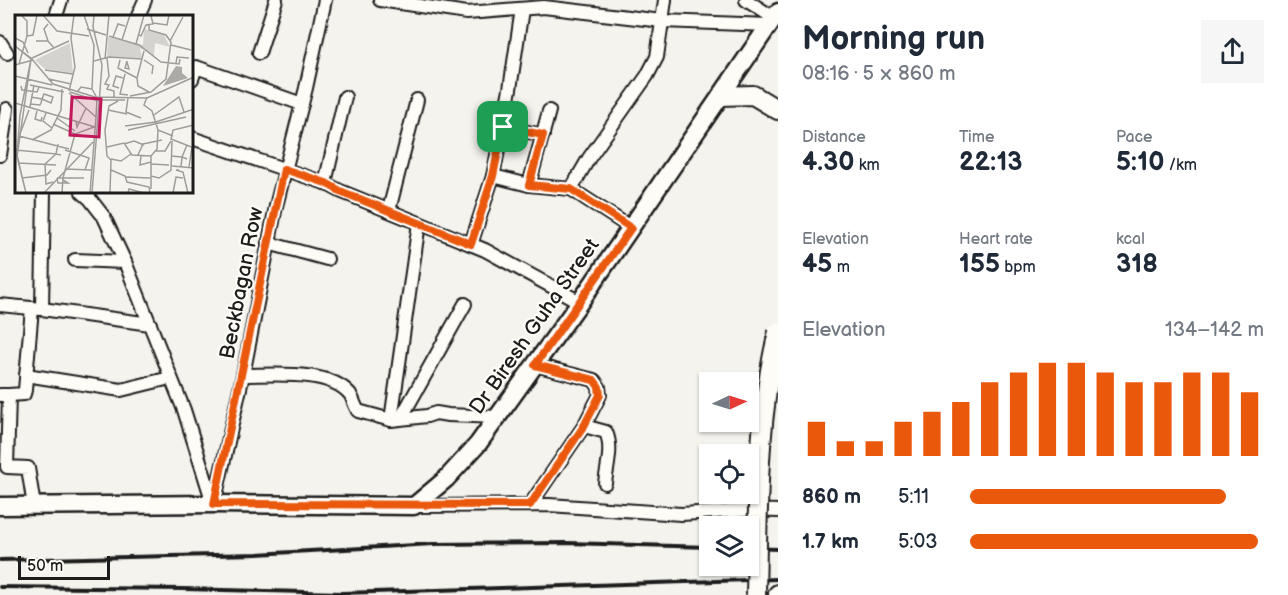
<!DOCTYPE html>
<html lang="en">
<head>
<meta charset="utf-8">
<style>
  body { margin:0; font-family:"Balsamiq Sans",sans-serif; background:#f6f6f7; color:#1f2937; height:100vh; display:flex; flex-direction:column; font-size:22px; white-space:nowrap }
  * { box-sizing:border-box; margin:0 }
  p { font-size:20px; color:#747a83 }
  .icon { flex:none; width:33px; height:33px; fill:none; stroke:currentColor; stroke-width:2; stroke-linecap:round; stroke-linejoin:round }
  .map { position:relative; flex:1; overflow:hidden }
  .sheet { display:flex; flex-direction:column; background:#fff; width:510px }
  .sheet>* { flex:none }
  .needle { width:39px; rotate:86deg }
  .fabs { position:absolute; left:699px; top:372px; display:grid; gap:12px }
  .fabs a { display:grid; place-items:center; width:60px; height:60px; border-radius:0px; background:#fff; box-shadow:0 2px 4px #0004; font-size:30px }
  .scale { position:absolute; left:18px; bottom:15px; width:92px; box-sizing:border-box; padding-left:6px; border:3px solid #1c1c1c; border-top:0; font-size:16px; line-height:21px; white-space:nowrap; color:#1c1c1c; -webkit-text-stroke:4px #fdfcf7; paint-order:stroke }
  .pin { position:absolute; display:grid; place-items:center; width:51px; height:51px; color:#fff; margin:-26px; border-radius:12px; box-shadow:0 3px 9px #0006 }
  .round { display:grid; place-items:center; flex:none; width:63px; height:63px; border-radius:0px; background:#f6f6f7 }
  .summary { display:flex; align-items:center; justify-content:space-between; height:102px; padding:0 24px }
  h1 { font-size:33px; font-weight:700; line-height:45px }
  .metrics { display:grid; grid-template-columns:repeat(3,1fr); gap:9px; height:102px; padding:6px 24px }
  .metrics div { display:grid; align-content:center }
  .metrics b { font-size:26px; font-weight:700 }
  .metrics small { font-size:16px; font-weight:400 }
  .metrics p { font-size:16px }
  .chart { height:168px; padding:12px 24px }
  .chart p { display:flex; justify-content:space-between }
  .chart svg { width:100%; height:108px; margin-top:6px; stroke:#ea580c; stroke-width:6 }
  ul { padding:0 24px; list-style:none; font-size:20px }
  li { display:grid; grid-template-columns:96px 72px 1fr; align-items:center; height:45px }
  li i { height:15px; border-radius:8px; background:#ea580c }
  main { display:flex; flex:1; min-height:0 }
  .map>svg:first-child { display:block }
</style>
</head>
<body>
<main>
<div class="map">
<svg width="778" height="595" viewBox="0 0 778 595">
  <rect width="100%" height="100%" fill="#f4f3ee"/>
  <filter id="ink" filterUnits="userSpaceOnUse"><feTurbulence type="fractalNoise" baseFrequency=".0167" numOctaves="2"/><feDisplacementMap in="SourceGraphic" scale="12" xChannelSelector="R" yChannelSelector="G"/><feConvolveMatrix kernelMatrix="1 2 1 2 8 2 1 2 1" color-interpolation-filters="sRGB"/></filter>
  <g filter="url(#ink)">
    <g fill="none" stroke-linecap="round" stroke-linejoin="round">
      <g stroke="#1c1c1c" stroke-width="16">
        <g id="street">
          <path d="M380,0L467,13L544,7L662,21L769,25"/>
          <path d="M746,0L774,18"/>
          <path d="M56,16L61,0"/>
          <path d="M138,16L145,0"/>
          <path d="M0,42L7,53"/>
          <path d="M259,53L276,0"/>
          <path d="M192,79L196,67L302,104"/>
          <path d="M503,127L543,135"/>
          <path d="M192,138L325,183L340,191L485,250L580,302"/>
          <path d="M0,155L7,109"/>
          <path d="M493,176L529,185L549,111"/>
          <path d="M325,183L345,97"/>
          <path d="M529,185L571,189L631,228"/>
          <path d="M571,189L589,158L647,76L657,57L665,0"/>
          <path d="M44,192L42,309L150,324"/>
          <path d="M82,192L90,199L104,217L125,262L184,410L213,503"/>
          <path d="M389,210L417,100"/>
          <path d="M268,243L327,259"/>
          <path d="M471,244L493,176L510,89L522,9"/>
          <path d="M75,260L125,262"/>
          <path d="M0,305L41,309"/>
          <path d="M26,375L121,390L170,378"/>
          <path d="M243,375C273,375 329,369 350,394C353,399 355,406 358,411L391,420L427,416L436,413L448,415L497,417"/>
          <path d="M0,395H9L7,467L28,468L34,506"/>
          <path d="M9,395L24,394L25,390L32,308"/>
          <path d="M401,418L465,304"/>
          <path d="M391,420L419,223"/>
          <path d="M584,426L606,432C613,448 607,466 605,483"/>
          <path d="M214,504L243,375L276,206L306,88L325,0"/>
          <path d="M530,505L584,426L600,395L599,387L594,380L535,365"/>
          <path d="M414,506L549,505L681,514L749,510L778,511"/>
        </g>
      </g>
      <g stroke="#1c1c1c" stroke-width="21">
        <path id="secondary" d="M0,506L214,504L414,506L446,479L478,444L580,302L778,12"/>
      </g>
      <g stroke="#1c1c1c" stroke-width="22">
        <g id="primary">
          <path d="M721,96L753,95L778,110"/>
          <path d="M778,595V594"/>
        </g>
      </g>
      <use href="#street" stroke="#fdfcf7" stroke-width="12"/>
      <use href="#secondary" stroke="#fdfcf7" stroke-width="16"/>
      <use href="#primary" stroke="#fdfcf7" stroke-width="18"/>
      <g stroke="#1c1c1c" stroke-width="4">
        <path d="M748,548L778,549"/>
        <path d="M0,560L257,554L433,544L567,543L710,547"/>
        <path d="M0,587L183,589L342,593L778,579"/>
      </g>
      <g stroke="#1c1c1c" stroke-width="22" stroke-linecap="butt">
        <path id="primary-bridge" d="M756,595C758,507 757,418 778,332"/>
      </g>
      <use href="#primary-bridge" stroke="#fdfcf7" stroke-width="18"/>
    </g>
  </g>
  <g fill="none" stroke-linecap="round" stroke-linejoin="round" filter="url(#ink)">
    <g stroke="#fff" stroke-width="12">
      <path id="route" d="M503,127L543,135L529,185L571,189L631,228L535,365L594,380L599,387L600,395L584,426L530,505L214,504L284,169L326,183L340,191L471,244L493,176Z"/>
    </g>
    <use href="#route" stroke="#ea580c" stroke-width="8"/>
  </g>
  <g text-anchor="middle" stroke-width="4.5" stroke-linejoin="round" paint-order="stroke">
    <g font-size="21" fill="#1c1c1c" stroke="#fdfcf7">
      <text transform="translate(241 283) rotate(-79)" y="7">Beckbagan Row</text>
      <text transform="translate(534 326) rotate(-55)" y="7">Dr Biresh Guha Street</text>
    </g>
  </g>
  <g transform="translate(15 15)">
    <rect width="178" height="178" fill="#f4f3ee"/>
    <path d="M129,14L149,20L155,32L140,28L139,41L125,33L127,43L92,42L93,22L128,30Z" fill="#d4d3cf"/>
    <path d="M55,28L58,58L30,54L20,45Z" fill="#d4d3cf"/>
    <path d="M161,51L167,52V58L173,63L148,71Z" fill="#abaaa6"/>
    <path fill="none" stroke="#9e9d9a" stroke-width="1.5" d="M28,0L42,16L74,21M138,8L152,10L154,0M33,9L29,14L33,26M72,14L91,20M123,19L126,21L131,10L138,9L136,1M12,21L18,20L22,0M94,21L124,30L146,47L164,49L165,44M98,22L103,9L110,11M0,23L8,27L13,38M107,25L115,0M21,26H33L39,33M155,26L168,2M121,29L129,0M156,30L176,35M0,31L16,43M0,31L16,44L2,142L11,178M16,43L38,69L80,82L132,83L179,62M92,43L94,61L90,69L94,70L92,74L99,76V83M15,44L54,26M90,44L94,0M105,45L103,53L122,63L123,71L134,77M129,45L138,51L137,59M79,46L94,42L127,44M112,46L110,53L114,54L112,47M161,48L162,42L174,43M4,49L12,21V6L6,0M0,50L18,45M30,55L58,59M110,59L105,79L113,80M0,61L37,70M122,63L129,36M34,64L56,69M15,70L49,77M6,71L7,75L22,77L24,72M104,73L98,71L101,61L108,63M77,74L82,83L81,102M54,76L60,52L56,23L59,0M55,77L80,85H110M62,77L66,72L77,74L79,30L69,0M54,78L81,102L75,178M115,81L136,77L151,64L156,27L151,20L134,15V10M132,82L129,90L137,96L143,115L158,121M113,83L111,97L126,103M0,88L80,112M15,89L25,90L26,88L27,84L29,79L38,82L36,88L27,84L16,82M15,92L19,70M93,95L112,99M22,96L20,104L26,106L27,102M31,98L28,106L37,113M139,100L164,82L169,97M42,103L60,116M55,104L58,83M61,106L62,112L71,93M38,109L60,119M179,110L158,115L156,124L179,133M110,111L141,107L179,94M113,115L171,102M5,119L14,95M4,121L54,134M17,125L36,115L46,95L47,74M109,129L119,126L129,130M172,130L167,142L172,144M92,132L109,128L117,140L136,141M1,135L41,139L43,129M50,135L74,143L70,155M141,136H150L156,126M123,140L128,129L147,125M126,141L125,150L136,147M156,141L167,142L166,152M96,144L106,146L116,139M3,148L41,150M136,149L154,150M157,151L179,153M174,152L177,132M50,154L76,155M96,155L110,161L112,167L134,172L135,178M164,155H161L168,157L173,178M136,161L144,163L156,155L157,126M111,162L135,163M7,163L32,160L36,155M42,163H48L60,119L79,112M42,163L43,168H53L48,165M38,167L31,169L30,149L41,139L46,140M136,174V141L142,134L143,115M11,178L2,140L5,100L16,44M29,178L78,127M47,178L48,163H69M77,178L87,50L78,12L79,0M95,178L96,145L92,141L90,115L94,91L103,86M113,178L114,174L129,178M158,178L161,162L168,163"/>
    <path fill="#c2185b" fill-opacity="0.15" stroke="#c2185b" stroke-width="3" d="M57,82L86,84L84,122L55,120Z"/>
    <rect width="178" height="178" fill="none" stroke="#1c1c1c" stroke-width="3"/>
  </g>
</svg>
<div class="fabs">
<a><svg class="needle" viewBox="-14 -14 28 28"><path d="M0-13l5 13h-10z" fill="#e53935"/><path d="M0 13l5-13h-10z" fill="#747a83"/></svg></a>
<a><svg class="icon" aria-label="locate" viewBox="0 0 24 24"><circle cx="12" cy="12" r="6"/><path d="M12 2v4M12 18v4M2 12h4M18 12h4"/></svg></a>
<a><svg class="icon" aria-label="layers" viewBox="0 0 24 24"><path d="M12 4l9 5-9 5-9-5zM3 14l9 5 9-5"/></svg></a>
</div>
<div class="scale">50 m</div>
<div class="pin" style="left:503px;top:127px;background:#1e9e55"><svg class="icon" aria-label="arrive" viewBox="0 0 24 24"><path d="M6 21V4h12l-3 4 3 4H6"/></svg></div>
</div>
<section class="sheet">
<div class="summary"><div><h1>Morning run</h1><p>08:16 · 5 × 860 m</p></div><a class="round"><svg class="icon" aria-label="share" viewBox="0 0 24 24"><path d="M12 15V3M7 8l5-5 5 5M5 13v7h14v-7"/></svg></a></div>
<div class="metrics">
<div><p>Distance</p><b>4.30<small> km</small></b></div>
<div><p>Time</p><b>22:13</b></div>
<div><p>Pace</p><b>5:10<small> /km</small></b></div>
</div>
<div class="metrics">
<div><p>Elevation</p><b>45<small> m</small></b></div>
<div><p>Heart rate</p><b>155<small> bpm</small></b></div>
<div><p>kcal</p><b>318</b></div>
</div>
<div class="chart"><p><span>Elevation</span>134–142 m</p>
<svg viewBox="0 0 160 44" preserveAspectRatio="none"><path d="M5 44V30M15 44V38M25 44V38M35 44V30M45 44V26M55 44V22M65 44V14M75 44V10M85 44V6M95 44V6M105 44V10M115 44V14M125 44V14M135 44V10M145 44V10M155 44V18"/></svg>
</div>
<ul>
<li><b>860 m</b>5:11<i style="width:87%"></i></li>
<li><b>1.7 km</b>5:03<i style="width:98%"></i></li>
</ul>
</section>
</main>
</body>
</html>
